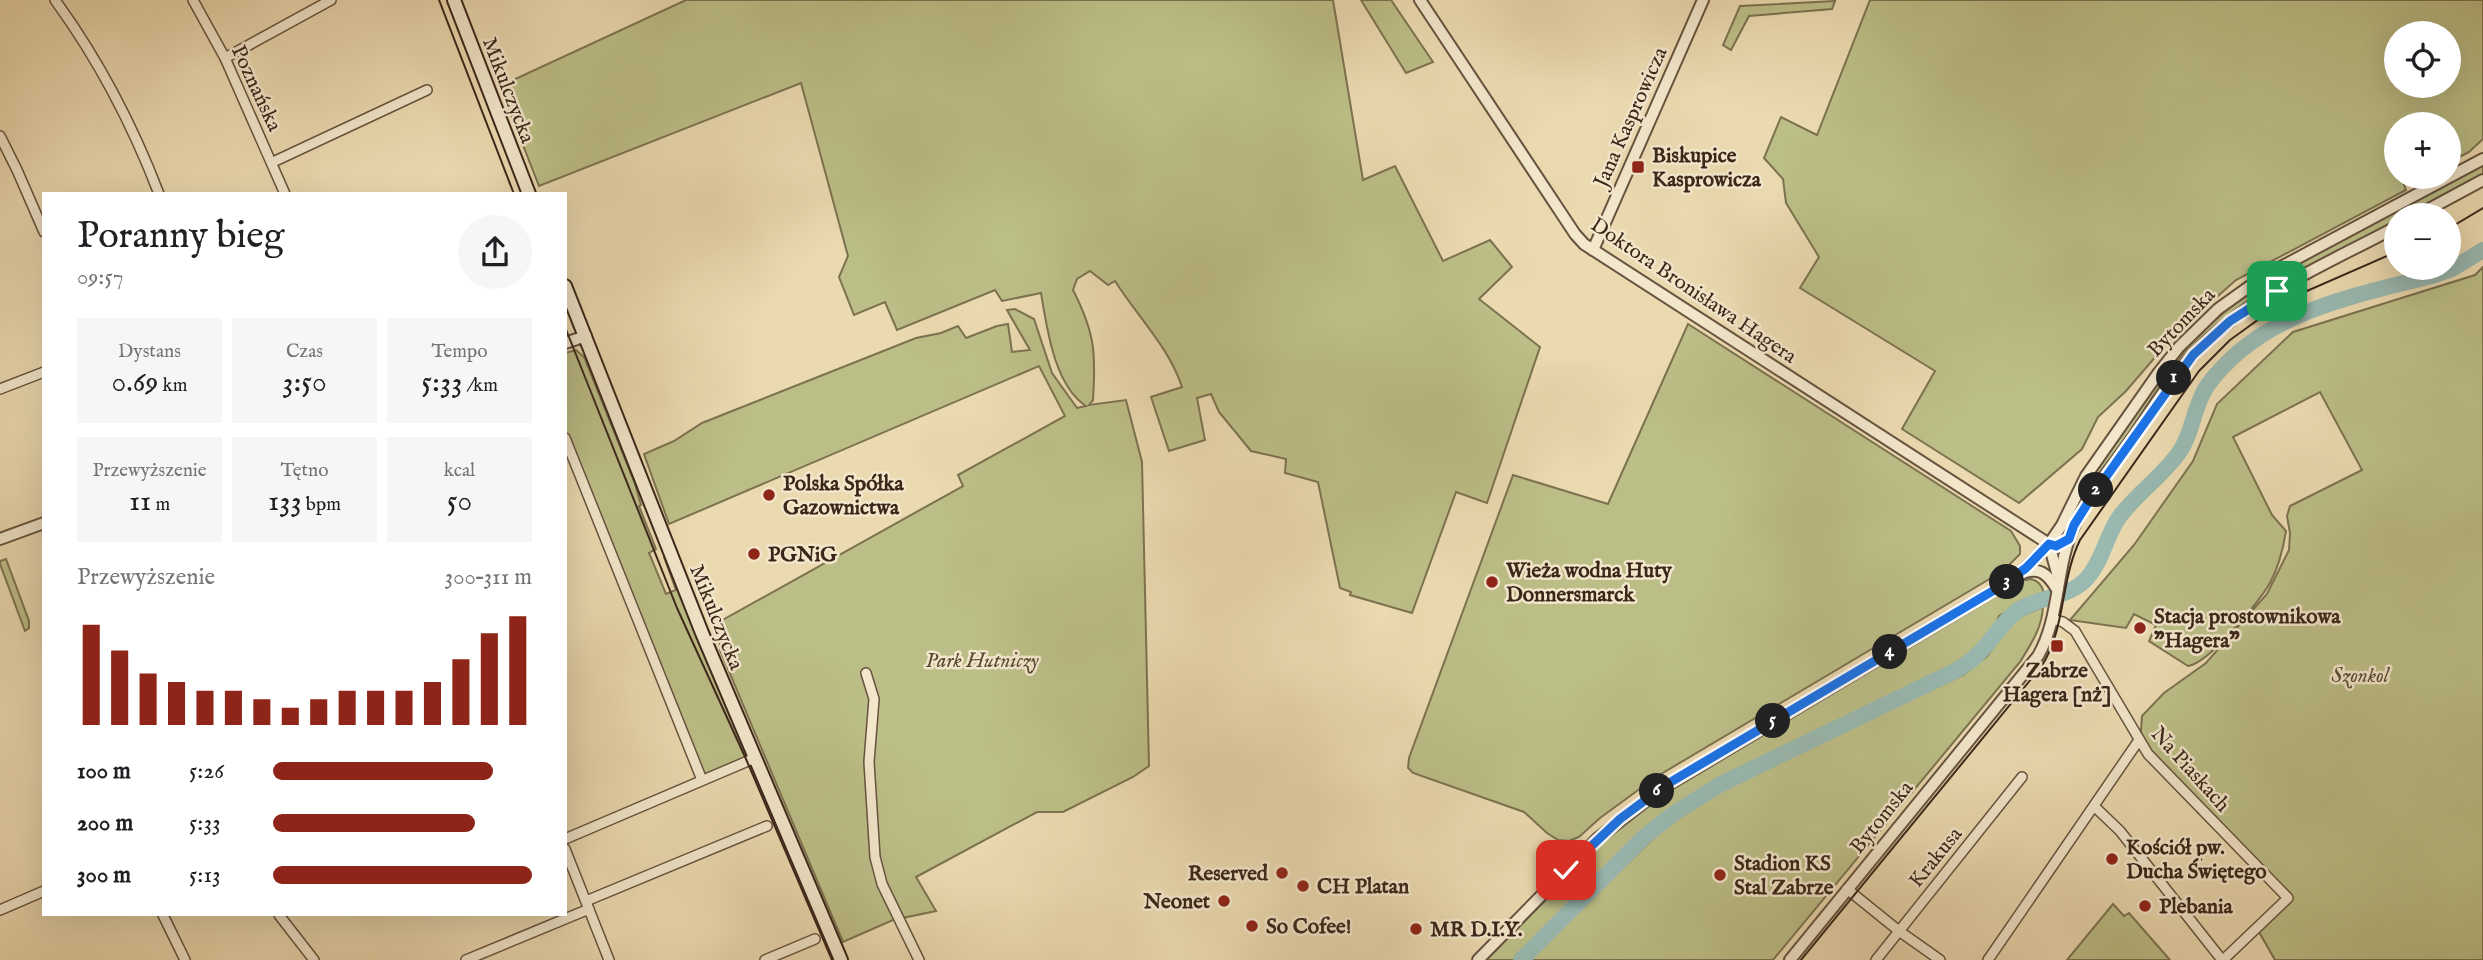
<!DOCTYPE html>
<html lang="pl">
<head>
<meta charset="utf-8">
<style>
  body { margin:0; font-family:"IM FELL English",serif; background:#f6f6f6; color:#202124; height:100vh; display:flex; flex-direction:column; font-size:26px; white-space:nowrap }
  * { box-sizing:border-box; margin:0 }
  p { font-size:23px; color:#757577 }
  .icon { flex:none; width:38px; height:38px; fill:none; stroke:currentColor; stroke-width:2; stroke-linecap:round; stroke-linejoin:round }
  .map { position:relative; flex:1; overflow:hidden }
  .details { position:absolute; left:42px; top:192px; width:525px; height:724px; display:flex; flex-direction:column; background:#fff; border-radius:0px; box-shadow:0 7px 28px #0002 }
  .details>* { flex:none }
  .controls { position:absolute; left:2384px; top:21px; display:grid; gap:14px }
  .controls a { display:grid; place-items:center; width:77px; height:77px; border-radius:50%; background:#fff; box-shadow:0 7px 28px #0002; font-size:35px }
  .pin { position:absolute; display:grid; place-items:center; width:60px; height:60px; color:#fff; margin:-30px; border-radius:14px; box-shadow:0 4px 10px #0006 }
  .km { position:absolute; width:35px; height:35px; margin:-18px; border-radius:50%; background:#222; color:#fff; font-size:19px; line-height:35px; text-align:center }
  .round { display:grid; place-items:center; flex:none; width:74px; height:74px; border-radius:37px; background:#f6f6f6 }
  .overview { display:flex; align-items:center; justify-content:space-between; height:119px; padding:0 35px }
  h1 { font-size:38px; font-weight:600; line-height:52px }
  .figures { display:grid; grid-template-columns:repeat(3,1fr); gap:10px; height:119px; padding:7px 35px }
  .figures div { display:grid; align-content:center; border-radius:0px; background:#f6f6f6; text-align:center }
  .figures b { font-size:30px; font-weight:600 }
  .figures small { font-size:19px; font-weight:400 }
  .figures p { font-size:19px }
  .chart { height:196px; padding:14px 35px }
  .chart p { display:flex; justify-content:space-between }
  .chart svg { width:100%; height:126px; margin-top:7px; stroke:#8f2418; stroke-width:6 }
  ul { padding:0 35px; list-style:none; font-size:23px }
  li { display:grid; grid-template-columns:112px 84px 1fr; align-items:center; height:52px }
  li i { height:18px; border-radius:9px; background:#8f2418 }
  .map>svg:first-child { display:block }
</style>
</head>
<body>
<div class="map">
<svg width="2483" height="960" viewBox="0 0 2483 960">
  <rect width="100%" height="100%" fill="#ebd9af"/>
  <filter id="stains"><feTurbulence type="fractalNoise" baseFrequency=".00286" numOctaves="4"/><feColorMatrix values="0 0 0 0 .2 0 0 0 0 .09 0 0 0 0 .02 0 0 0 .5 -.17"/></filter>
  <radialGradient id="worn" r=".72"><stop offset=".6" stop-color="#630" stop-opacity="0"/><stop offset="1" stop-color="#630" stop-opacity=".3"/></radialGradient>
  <g fill="#bcbe87" stroke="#7c7250" stroke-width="2" fill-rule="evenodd">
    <path d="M686,0H1333L1363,180L1395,166L1443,261L1490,240L1512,267L1479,299L1540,347L1487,503L1456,492L1412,613L1350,595L1351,592L1340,588L1318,482L1285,473L1286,459L1251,451L1219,412L1211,394L1197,398L1205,440L1169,451L1151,397L1182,387C1169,347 1137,316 1115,281L1108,285L1090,271L1077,279L1073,290C1095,333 1096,353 1093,400L1089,405L1126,400L1142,462L1149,766L1133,777L1063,812H1037L916,877L936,911L893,920L843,942L720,650L719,622L963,486L958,475L1065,416L1039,366L669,524L644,454L674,441L702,423L916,338L941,333L958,326L966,338L997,326L1008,324L1012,352L1030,350L1007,310L1015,309L1034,319L1052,373L1077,408L1086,406C1054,385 1047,328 1041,293L1002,301L995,290L897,330L885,302L854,315L839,277L848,256L801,83L539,186L500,86Z"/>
    <path d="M1361,0H1391L1433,62L1406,73Z"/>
    <path d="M1870,0H2483V139L2469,152L2448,163V124H2396V177H2401L2406,190L2236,280L2176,333L2126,391L2098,417L2082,449L2019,503L1902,429L1935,371L1800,288L1819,257L1786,203L1783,179L1764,158L1781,117L1817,135ZM2396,33H2448V86H2396Z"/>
    <path d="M1835,1L1832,9L1749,16L1731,50L1723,45L1740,6Z"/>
    <path d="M2483,165V174C2461,188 2421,215 2396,215V222L2289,279L2236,310L2208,333L2192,349L2083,500L2080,498C2095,471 2113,447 2131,421C2174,360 2213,312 2279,273Z"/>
    <path d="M2483,267V960H2275L2255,925L2288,895L2140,745L2142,716L2164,693L2206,663L2267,594L2289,550L2290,533L2287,516L2290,506L2362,470L2320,392L2233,437L2272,515L2286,531C2283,550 2279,566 2270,583C2260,601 2208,664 2188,666L2149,641L2156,625L2134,614L2126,628L2070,620L2134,545L2193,461L2217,404L2293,332L2475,275Z"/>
    <path d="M1688,324L2011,531L2020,546V554L2003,571L1656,777L1600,818L1579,837L1569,841L1558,840L1547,833L1524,812L1413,773L1408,768L1409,758L1513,475L1608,504Z"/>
    <path d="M576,350L584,357L635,484L641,505L639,506L656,549L649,553L666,594L676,590L664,557L747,755L744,759L705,775H703L565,437V353Z"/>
    <path d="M6,559L29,621V628L25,631L0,564V561Z"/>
    <path d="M2030,579C2038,580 2042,585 2044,593L1999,616C1991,640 1980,648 1959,664L1744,766L1689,796L1640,835L1517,960H1486L1600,845L1655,800L2021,581Z"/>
    <path d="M2043,607C2042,628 2031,644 2020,662L1773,960H1528L1671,821L1719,790L1963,675L1987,656L2013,619Z"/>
    <path d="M2113,904L2124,916L2129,913L2170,960H2067Z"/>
  </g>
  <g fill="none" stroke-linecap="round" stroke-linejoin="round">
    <path stroke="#99b9b1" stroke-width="16" d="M1521,960L1644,837L1673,814L1721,784L1957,670C1964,665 1972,661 1978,654C1992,641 2001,623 2017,611C2039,596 2071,598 2088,577C2103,560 2106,535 2120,516C2137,494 2161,477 2178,454C2193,434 2193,407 2207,386C2262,311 2352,297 2435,275L2452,269L2483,250"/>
    <g stroke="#67533f" stroke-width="12">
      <g id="minor">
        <path d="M55,0C98,59 133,126 159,194"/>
        <path d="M193,0L225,58L285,194"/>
        <path d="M225,58L331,0"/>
        <path d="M0,136L17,170L44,232"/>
        <path d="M273,162L427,90"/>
        <path d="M0,389L44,372"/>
        <path d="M565,438L702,780"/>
        <path d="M2052,619L2063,622L2075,631L2148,754L2288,898L2223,960"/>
        <path d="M866,673L874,699L869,762L875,857L882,884L919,960"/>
        <path d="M2095,807L2120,831L2222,960"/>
        <path d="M565,839L755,758"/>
        <path d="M565,849L609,960"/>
        <path d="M1847,889L1899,931L1940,960"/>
        <path d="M586,901L767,826"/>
        <path d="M0,910L44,891"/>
        <path d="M163,915L185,960"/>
        <path d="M279,915L314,960"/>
        <path d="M466,960L589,909"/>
        <path d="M765,960L815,939"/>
        <path d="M1876,960L2022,777"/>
        <path d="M1988,960L2139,740"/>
      </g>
    </g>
    <g stroke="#67533f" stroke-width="14">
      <g id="tertiary">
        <path d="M1420,0L1575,234L1584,244L2049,544"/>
        <path d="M2418,215L2483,180"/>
        <path d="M1593,250L1703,0"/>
        <path d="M565,343L586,336"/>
        <path d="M0,539L44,523"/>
        <path d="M2049,544L2057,573"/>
        <path d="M2022,573C2039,567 2047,573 2056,588"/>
        <path d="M1478,960L1598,838L1664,787L2001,586L2026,568L2049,544L2062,525L2086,476L2159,372L2179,347L2218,309L2264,276L2483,159"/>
        <path d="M1790,960L2038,656C2061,616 2055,566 2075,524C2089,494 2112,467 2131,440C2151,411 2170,379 2194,354C2248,296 2327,264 2396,227"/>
      </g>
    </g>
    <g stroke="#3b261a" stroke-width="16">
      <g id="secondary">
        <path d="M454,0L529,194"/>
        <path d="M565,286L702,633L841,960"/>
      </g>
    </g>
    <use href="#minor" stroke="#f2e6cb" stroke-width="9"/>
    <use href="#tertiary" stroke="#f2e6cb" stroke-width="10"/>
    <use href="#secondary" stroke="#f2e6cb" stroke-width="12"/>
    <g stroke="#3b261a" stroke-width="2">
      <path d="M439,0L514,194"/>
      <path d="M2448,229L2483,208"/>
      <path d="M565,327L677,608L746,759L832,960"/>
      <path d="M1801,960L2041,667C2066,629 2060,581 2080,540L2199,371L2230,340L2284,301L2396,252"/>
    </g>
  </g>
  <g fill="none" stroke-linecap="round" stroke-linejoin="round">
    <g stroke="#fff" stroke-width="14">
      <path id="route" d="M1566,870L1620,819L1664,786L2001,586L2026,568L2049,544L2056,546L2069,539L2074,525L2093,495L2193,355L2230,321L2277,291"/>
    </g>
    <use href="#route" stroke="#1a73e8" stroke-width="9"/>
  </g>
  <g fill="#8f2418" stroke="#f2e6cb" stroke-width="2.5">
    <rect x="1631" y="160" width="14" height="14" rx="3.5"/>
    <circle cx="769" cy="495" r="7"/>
    <circle cx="754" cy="554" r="7"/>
    <circle cx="1492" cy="582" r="7"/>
    <circle cx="2140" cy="628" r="7"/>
    <rect x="2050" y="639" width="14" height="14" rx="3.5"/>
    <circle cx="2112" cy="859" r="7"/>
    <circle cx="1282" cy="873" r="7"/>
    <circle cx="1720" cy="875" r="7"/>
    <circle cx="1303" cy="886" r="7"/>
    <circle cx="1224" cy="901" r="7"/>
    <circle cx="2145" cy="906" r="7"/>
    <circle cx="1252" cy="926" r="7"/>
    <circle cx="1416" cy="929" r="7"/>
  </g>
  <g text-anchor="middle" stroke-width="5" stroke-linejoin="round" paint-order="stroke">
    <g font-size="21" fill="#3b261a" stroke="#f2e6cb">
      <text transform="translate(257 88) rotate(65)" y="7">Poznańska</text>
      <text transform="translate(509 90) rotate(69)" y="7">Mikulczycka</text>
      <text transform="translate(1630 117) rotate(-66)" y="7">Jana Kasprowicza</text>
      <text transform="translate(1694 290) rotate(34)" y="7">Doktora Bronisława Hagera</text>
      <text transform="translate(2181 322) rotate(-46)" y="7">Bytomska</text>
      <text transform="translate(717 617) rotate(68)" y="7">Mikulczycka</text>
      <text transform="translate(2191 769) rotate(48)" y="7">Na Piaskach</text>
      <text transform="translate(1881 817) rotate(-51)" y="7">Bytomska</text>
      <text transform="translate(1935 857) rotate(-51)" y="7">Krakusa</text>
    </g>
    <g font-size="21" font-weight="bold" fill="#3b261a" stroke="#f2e6cb" text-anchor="start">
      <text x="1652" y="162">Biskupice<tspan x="1652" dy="24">Kasprowicza</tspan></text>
      <text x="783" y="490">Polska Spółka<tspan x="783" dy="24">Gazownictwa</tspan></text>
      <text x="768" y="561">PGNiG</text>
      <text x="1506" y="577">Wieża wodna Huty<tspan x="1506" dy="24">Donnersmarck</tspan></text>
      <text x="2154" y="623">Stacja prostownikowa<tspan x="2154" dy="24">"Hagera"</tspan></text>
      <text x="2057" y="677" text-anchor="middle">Zabrze<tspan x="2057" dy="24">Hagera [nż]</tspan></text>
      <text x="2126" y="854">Kościół pw.<tspan x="2126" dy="24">Ducha Świętego</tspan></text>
      <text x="1734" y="870">Stadion KS<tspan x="1734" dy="24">Stal Zabrze</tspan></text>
      <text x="1268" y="880" text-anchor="end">Reserved</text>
      <text x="1317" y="893">CH Platan</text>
      <text x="1210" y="908" text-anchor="end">Neonet</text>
      <text x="2159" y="913">Plebania</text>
      <text x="1266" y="933">So Cofee!</text>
      <text x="1430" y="936">MR D.I.Y.</text>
    </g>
    <g font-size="21" font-style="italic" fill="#5b4c35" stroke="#f2e6cb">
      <text x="982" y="667">Park Hutniczy</text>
      <text x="2360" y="682">Szonkol</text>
    </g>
  </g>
  <rect width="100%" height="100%" filter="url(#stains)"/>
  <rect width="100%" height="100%" fill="url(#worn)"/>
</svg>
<div class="controls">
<a><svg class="icon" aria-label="locate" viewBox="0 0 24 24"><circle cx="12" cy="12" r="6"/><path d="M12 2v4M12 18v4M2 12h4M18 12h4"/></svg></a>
<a>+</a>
<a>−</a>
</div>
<div class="pin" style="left:2277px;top:291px;background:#1e9e55"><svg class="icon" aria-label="arrive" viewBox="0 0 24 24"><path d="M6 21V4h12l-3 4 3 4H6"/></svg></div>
<div class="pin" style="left:1566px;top:870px;background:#d93025"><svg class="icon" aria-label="check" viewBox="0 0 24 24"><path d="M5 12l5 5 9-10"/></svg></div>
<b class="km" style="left:2174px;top:378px">1</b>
<b class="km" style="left:2096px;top:490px">2</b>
<b class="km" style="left:2007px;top:582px">3</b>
<b class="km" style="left:1890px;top:652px">4</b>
<b class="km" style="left:1773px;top:721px">5</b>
<b class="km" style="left:1657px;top:791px">6</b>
<section class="details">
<div class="overview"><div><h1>Poranny bieg</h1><p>09:57</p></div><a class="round"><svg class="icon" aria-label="share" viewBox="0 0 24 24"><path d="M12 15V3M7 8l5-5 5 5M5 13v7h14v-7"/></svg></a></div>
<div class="figures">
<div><p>Dystans</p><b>0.69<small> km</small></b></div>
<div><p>Czas</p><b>3:50</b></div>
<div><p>Tempo</p><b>5:33<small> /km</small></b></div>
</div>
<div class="figures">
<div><p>Przewyższenie</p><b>11<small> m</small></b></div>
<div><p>Tętno</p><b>133<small> bpm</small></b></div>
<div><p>kcal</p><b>50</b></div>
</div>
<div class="chart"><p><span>Przewyższenie</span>300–311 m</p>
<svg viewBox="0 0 160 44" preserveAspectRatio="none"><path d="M5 44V9M15 44V18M25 44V26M35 44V29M45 44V32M55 44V32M65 44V35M75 44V38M85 44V35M95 44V32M105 44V32M115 44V32M125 44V29M135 44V21M145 44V12M155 44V6"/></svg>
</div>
<ul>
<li><b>100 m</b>5:26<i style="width:85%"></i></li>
<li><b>200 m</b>5:33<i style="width:78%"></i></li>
<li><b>300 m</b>5:13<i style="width:100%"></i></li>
</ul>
</section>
</div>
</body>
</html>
